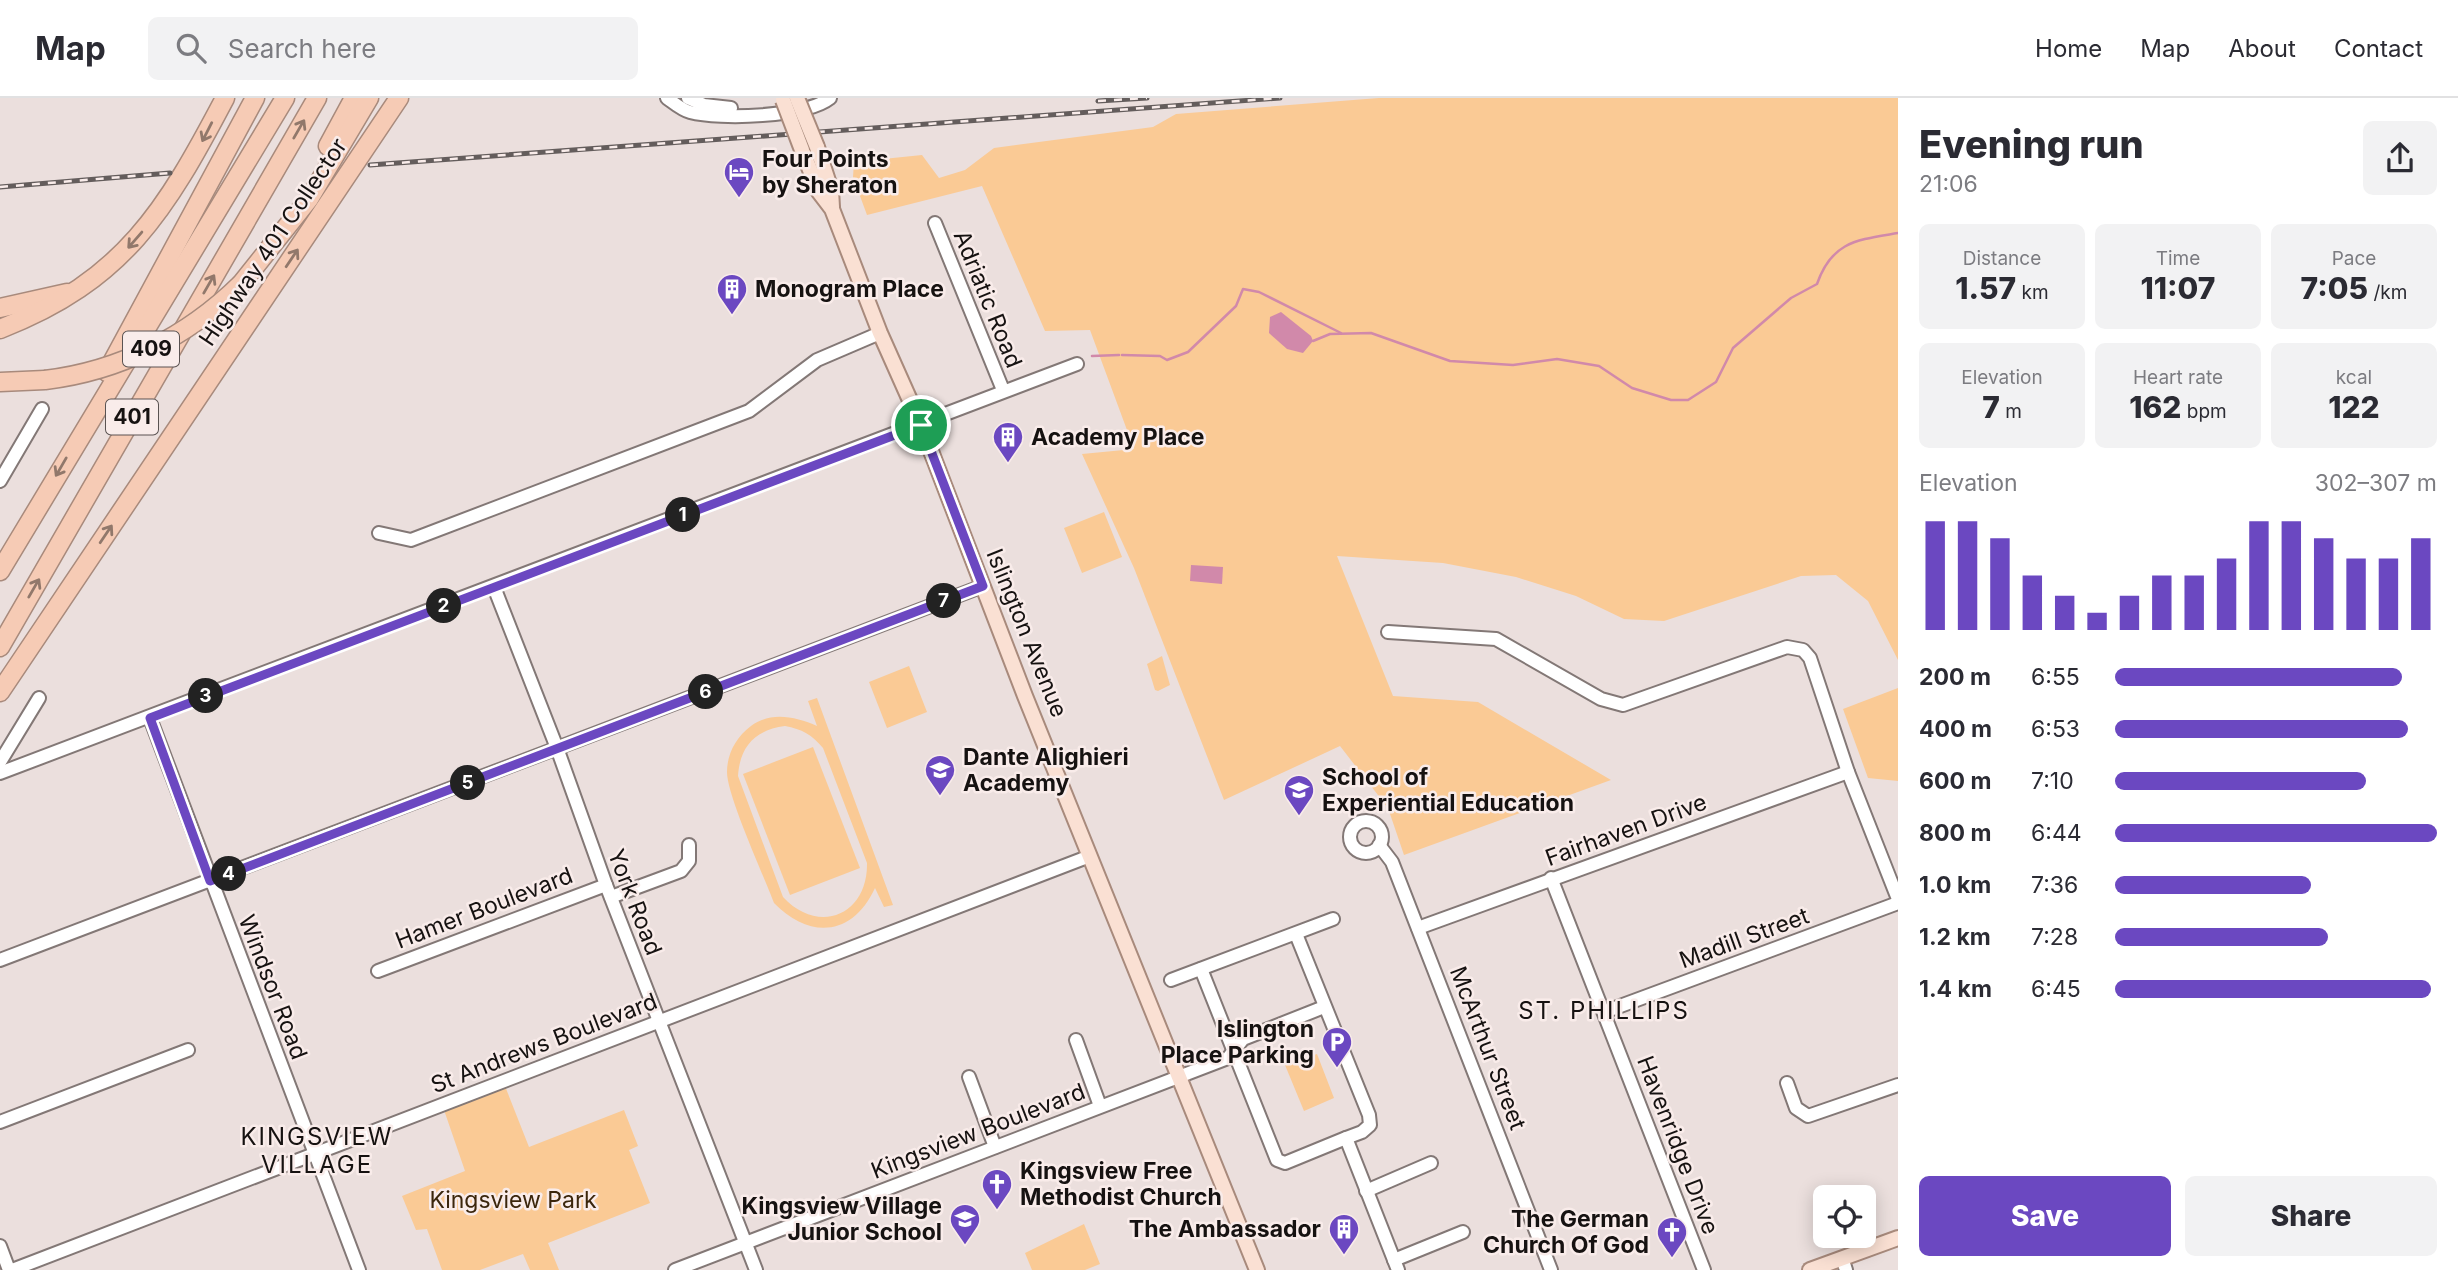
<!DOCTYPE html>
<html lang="en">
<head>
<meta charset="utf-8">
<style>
  body { margin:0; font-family:Inter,sans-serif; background:#f2f2f3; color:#2b2b33; height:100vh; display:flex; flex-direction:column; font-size:26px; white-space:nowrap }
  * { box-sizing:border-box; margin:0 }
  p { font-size:23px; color:#7c7c81 }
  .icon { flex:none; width:38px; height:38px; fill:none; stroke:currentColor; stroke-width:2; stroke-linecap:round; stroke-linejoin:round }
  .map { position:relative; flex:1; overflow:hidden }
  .sheet { display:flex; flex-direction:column; background:#fff; width:560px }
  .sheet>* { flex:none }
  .fabs { position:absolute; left:1813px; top:1087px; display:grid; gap:14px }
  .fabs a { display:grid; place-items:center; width:63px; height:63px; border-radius:10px; background:#fff; box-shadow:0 4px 18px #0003; font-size:35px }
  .pin { position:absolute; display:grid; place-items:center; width:60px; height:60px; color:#fff; margin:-30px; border:4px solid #fff; border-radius:50%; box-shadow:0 2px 7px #0007 }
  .km { position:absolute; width:35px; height:35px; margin:-18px; border-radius:50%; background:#222; color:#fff; font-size:19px; line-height:35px; text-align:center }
  .round { display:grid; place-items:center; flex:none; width:74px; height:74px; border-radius:10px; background:#f2f2f3 }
  .summary { display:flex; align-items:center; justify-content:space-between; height:119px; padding:0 21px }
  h1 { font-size:38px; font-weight:800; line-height:52px }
  .metrics { display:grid; grid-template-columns:repeat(3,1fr); gap:10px; height:119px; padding:7px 21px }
  .metrics div { display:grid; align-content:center; border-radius:10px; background:#f2f2f3; text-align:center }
  .metrics b { font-size:30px; font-weight:800 }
  .metrics small { font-size:19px; font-weight:400 }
  .metrics p { font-size:19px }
  .chart { height:196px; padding:14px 21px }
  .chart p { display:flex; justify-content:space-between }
  .chart svg { width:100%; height:126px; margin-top:7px; stroke:#6b48c1; stroke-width:6 }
  .action { display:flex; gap:14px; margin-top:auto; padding:14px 21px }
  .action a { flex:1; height:80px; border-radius:10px; background:#6b48c1; color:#fff; font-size:28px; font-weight:800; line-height:80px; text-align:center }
  .action a+a { background:#f2f2f3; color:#2b2b33 }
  ul { padding:0 21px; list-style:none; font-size:23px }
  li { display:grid; grid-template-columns:112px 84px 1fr; align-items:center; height:52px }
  li i { height:18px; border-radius:9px; background:#6b48c1 }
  header { display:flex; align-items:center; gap:42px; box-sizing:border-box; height:98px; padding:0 35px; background:#fff; border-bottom:2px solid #e1e1e2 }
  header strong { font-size:33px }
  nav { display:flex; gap:38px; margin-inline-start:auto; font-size:24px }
  .search { width:490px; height:63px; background:#f2f2f3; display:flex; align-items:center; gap:18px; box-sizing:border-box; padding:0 24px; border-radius:10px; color:#7c7c81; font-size:26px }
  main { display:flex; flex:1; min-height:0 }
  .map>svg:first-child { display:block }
</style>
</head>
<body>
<header>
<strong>Map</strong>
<div class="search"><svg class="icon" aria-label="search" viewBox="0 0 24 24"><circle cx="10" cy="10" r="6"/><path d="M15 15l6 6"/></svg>Search here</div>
<nav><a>Home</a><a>Map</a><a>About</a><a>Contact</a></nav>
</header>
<main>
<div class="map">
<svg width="1898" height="1172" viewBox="0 0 1898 1172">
  <rect width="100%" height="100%" fill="#ebdfdd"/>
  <g fill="#faca95" fill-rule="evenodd">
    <path d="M1379,0H1898V562L1868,503L1836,477L1801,478L1664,523L1624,521L1576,498L1516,479L1443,465L1337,458L1393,598L1478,604L1611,682L1404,757L1388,710L1340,648L1224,702L1134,470L1082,356L1134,351L1090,232L1045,233L982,88L867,117L853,79L854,64L922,57L939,80L965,72L994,50L1153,29L1176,16Z"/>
    <path d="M1104,414L1122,459L1082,475L1064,430Z"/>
    <path d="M1162,558L1170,587L1158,593L1155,592L1147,566Z"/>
    <path d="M909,568L927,614L887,630L869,584Z"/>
    <path d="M1898,590V683L1868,680L1843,611Z"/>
    <path d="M817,600L893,807L884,809L875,790C853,838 810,842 774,805C764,778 727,698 727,674C727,656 736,639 751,628C771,613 796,619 817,628L808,603ZM785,628C802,631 812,637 823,650L867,765C868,818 818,837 783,799L738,678C740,648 755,632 785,628Z"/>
    <path d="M813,649L860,770L790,797L743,676Z"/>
    <path d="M1317,956L1334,1000L1304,1013L1285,967Z"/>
    <path d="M505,988L529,1049L624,1012L638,1048L629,1052L650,1105L548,1145L559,1172H530L523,1156L480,1172H442L427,1131L416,1132L402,1098L465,1073L444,1012Z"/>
    <path d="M1084,1126L1100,1166L1085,1172H1032L1025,1155Z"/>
  </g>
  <g fill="#d189aa">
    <path d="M1281,214L1311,238L1313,243L1303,255L1287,251L1269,235L1270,219Z"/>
    <path d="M1191,467L1223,469L1222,486L1190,483Z"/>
  </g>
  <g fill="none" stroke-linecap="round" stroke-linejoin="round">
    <g stroke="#d189aa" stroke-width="2.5">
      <path d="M1313,243L1330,236L1371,235L1450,263L1513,267L1557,261L1599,268L1632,290L1671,302H1688L1716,284L1733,250L1791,200L1817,186C1832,143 1857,142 1898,135"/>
      <path d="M1122,257L1160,258L1167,262L1188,254L1236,208L1243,191L1259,194L1341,235"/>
      <path d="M1092,258L1119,257"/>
    </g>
    <g stroke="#837876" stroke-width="16">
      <g id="minor">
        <path d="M667,0C674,5 682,12 690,14C720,22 806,19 830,0"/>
        <path d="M688,0L704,7L731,10"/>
        <path d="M935,125L1003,292"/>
        <path d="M0,383L42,311"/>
        <path d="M379,435L411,442L749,313L817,262L880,235"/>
        <path d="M494,489L557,650L606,787L756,1172"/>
        <path d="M1388,534L1496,541L1601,601L1623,607L1787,549L1803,552L1810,560L1848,674L1898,801"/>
        <path d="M150,620L359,1172"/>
        <path d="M0,664L39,600"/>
        <path d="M0,675L1077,266"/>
        <circle cx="1366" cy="739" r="16"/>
        <path d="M1379,747L1392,764L1551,1172"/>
        <path d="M1551,780L1704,1172"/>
        <path d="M611,799L681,773L689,763V747"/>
        <path d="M1418,830L1848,674"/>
        <path d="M1296,836L1369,1017L1370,1027L1362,1034L1346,1040L1398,1172"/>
        <path d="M0,862L983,488"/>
        <path d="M1201,871L1277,1062L1285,1065L1346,1040"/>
        <path d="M378,873L606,787"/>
        <path d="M1171,882L1333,821"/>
        <path d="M1604,914L1898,805"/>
        <path d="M1076,942L1100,1008"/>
        <path d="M969,979L995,1049"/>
        <path d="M1787,985L1796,1010L1808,1018L1898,987"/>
        <path d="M0,1024L188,952"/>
        <path d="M1366,1093L1431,1065"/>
        <path d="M0,1148L9,1172"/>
        <path d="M1842,1160L1846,1172"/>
        <path d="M1394,1162L1463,1134"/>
        <path d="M12,1172L1090,758"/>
        <path d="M675,1172L1228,960L1243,941L1324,909"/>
      </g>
    </g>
    <g stroke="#a88a7c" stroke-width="18">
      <g id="major">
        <path d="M817,49L831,92L832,109"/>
        <path d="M802,52L819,94L832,111L880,235L921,327L1025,598L1257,1172"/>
        <path d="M1810,1172L1898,1140"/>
      </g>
    </g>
    <g stroke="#a88a7c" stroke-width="21">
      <g id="highway">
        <path d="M328,48L354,0"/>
        <path d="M241,186L309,101L369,0"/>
        <path d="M0,210L67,195"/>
        <path d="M0,231C124,183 166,112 225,0"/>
        <path d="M107,274L255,0"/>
        <path d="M0,284L45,282"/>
        <path d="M0,473L285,0"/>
        <path d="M0,549L317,0"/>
        <path d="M0,594L399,0"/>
      </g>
    </g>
    <use href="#minor" stroke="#fff" stroke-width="12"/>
    <use href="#major" stroke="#fae0d3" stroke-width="14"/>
    <use href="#highway" stroke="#f6cbb5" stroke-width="18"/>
    <g stroke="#645d5c" stroke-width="5">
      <g id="rail">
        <path d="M1098,3L1147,0"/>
        <path d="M370,67L1280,0"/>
        <path d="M0,89L170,75"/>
      </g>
    </g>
    <use href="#rail" stroke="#f9ecea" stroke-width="2.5" stroke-dasharray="8" stroke-linecap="butt"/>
    <g stroke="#a88a7c" stroke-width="18" stroke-linecap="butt">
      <g id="major-bridge">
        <path d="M797,0L817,49"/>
        <path d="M783,2L802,52"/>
      </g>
    </g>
    <g stroke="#a88a7c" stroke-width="21" stroke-linecap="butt">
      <path id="highway-bridge" d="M45,282C120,273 187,239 241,186"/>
    </g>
    <use href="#major-bridge" stroke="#fae0d3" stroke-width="14"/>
    <use href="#highway-bridge" stroke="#f6cbb5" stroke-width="18"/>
  </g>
  <defs><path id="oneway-shaft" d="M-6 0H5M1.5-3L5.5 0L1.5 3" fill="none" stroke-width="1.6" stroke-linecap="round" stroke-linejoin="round" transform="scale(1.75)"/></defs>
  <g stroke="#91786b">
    <use href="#oneway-shaft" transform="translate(299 31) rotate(-60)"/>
    <use href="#oneway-shaft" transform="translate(207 34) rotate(117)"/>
    <use href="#oneway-shaft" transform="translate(135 142) rotate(131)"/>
    <use href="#oneway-shaft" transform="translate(292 160) rotate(-56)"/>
    <use href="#oneway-shaft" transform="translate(209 186) rotate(-60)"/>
    <use href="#oneway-shaft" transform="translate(61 369) rotate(120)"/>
    <use href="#oneway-shaft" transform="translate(106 436) rotate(-56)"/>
    <use href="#oneway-shaft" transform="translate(34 490) rotate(-60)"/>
  </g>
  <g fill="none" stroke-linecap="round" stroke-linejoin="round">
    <g stroke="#fff" stroke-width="14">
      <path id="route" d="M921,327L983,488L210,783L150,620Z"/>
    </g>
    <use href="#route" stroke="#6b48c1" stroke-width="9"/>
  </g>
  <defs>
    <g id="hotel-pin" transform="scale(1.575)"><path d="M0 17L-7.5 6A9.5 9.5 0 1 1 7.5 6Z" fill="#6b48c1" stroke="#f9ecea"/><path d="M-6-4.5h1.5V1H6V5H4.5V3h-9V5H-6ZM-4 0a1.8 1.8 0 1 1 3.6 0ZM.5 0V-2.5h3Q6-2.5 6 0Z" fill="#fff"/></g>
    <g id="building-pin" transform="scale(1.575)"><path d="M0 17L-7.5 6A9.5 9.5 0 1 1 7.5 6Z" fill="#6b48c1" stroke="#f9ecea"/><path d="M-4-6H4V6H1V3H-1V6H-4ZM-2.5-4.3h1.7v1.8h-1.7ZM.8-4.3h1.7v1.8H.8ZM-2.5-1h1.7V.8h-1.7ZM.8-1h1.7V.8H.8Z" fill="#fff"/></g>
    <g id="school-pin" transform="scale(1.575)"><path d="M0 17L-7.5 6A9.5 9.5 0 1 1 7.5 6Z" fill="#6b48c1" stroke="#f9ecea"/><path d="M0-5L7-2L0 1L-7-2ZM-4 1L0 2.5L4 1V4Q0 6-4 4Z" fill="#fff"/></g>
    <g id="parking-pin" transform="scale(1.575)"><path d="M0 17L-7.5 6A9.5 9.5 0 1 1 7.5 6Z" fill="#6b48c1" stroke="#f9ecea"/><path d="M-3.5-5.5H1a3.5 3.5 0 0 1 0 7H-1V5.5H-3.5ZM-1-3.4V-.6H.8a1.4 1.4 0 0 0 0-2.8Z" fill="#fff"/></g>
    <g id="church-pin" transform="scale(1.575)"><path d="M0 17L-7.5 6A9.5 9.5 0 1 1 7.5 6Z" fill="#6b48c1" stroke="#f9ecea"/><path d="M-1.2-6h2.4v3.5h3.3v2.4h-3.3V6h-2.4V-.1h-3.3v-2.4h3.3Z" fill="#fff"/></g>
  </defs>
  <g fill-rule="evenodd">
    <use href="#hotel-pin" x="739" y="74"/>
    <use href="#building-pin" x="732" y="191"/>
    <use href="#building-pin" x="1008" y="339"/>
    <use href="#school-pin" x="940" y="672"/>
    <use href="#school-pin" x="1299" y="692"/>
    <use href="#parking-pin" x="1337" y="944"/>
    <use href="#church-pin" x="997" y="1086"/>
    <use href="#school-pin" x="965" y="1121"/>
    <use href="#building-pin" x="1344" y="1131"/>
    <use href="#church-pin" x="1672" y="1134"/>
  </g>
  <g text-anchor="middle" stroke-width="5" stroke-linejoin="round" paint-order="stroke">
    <g fill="#f9ecea" stroke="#5a5352" stroke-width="2">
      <rect x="123" y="233.5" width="56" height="35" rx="5"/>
      <rect x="106" y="301.5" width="52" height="35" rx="5"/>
    </g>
    <g font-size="21" font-weight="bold" fill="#161211">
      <text x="151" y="258">409</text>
      <text x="132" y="326">401</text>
    </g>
    <g font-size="23" font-weight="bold" fill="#161211" stroke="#f9ecea" text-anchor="start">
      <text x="762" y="69">Four Points<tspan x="762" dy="26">by Sheraton</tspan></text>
      <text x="755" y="199">Monogram Place</text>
      <text x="1031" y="347">Academy Place</text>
      <text x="963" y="667">Dante Alighieri<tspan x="963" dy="26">Academy</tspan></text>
      <text x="1322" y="687">School of<tspan x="1322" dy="26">Experiential Education</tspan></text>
      <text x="1314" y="939" text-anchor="end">Islington<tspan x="1314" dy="26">Place Parking</tspan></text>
      <text x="1020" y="1081">Kingsview Free<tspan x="1020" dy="26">Methodist Church</tspan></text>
      <text x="942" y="1116" text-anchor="end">Kingsview Village<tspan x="942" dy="26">Junior School</tspan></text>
      <text x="1649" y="1129" text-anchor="end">The German<tspan x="1649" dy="26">Church Of God</tspan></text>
      <text x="1321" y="1139" text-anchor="end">The Ambassador</text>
    </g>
    <g font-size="23" fill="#161211" stroke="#f9ecea">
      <text transform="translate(273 144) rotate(-56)" y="8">Highway 401 Collector</text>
      <text transform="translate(988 201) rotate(68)" y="8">Adriatic Road</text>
      <text transform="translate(1027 535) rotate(68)" y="8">Islington Avenue</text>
      <text transform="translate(1626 732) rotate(-20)" y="8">Fairhaven Drive</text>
      <text transform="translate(635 804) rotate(69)" y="8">York Road</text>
      <text transform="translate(484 810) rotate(-21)" y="8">Hamer Boulevard</text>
      <text transform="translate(1744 840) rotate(-20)" y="8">Madill Street</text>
      <text transform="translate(273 889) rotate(69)" y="8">Windsor Road</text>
      <text transform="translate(544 945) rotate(-21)" y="8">St Andrews Boulevard</text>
      <text transform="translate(1488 950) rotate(69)" y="8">McArthur Street</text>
      <text transform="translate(978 1033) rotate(-21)" y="8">Kingsview Boulevard</text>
      <text transform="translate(1678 1047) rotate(69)" y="8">Havenridge Drive</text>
    </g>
    <g font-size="23" fill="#3b260c" stroke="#f9ecea">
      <text x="513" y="1110">Kingsview Park</text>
    </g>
    <g font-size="24" letter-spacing="2" fill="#161211" stroke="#f9ecea">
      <text x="1604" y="921">ST. PHILLIPS</text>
      <text x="317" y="1047">KINGSVIEW<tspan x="317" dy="28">VILLAGE</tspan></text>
    </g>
  </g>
</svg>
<div class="fabs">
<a><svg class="icon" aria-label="locate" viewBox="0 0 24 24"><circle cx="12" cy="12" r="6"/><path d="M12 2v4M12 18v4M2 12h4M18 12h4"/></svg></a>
</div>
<div class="pin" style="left:921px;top:327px;background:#1e9e55"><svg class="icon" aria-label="arrive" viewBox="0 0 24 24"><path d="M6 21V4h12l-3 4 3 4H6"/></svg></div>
<b class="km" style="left:683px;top:417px">1</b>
<b class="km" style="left:444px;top:508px">2</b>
<b class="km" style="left:206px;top:598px">3</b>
<b class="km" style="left:229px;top:776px">4</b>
<b class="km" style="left:468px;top:685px">5</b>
<b class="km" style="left:706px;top:594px">6</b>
<b class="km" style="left:944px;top:503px">7</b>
</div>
<section class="sheet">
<div class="summary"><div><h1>Evening run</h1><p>21:06</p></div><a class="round"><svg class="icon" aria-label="share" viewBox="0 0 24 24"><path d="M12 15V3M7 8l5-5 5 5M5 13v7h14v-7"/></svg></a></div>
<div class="metrics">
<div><p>Distance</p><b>1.57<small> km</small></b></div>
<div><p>Time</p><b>11:07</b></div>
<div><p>Pace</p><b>7:05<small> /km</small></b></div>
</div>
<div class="metrics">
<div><p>Elevation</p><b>7<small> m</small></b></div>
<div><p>Heart rate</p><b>162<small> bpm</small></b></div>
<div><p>kcal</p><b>122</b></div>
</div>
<div class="chart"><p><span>Elevation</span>302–307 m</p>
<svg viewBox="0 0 160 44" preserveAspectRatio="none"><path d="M5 44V6M15 44V6M25 44V12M35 44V25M45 44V32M55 44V38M65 44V32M75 44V25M85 44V25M95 44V19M105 44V6M115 44V6M125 44V12M135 44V19M145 44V19M155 44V12"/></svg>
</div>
<ul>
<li><b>200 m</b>6:55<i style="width:89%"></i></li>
<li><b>400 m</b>6:53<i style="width:91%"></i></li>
<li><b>600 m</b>7:10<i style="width:78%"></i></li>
<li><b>800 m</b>6:44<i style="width:100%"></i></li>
<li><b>1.0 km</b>7:36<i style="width:61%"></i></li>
<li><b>1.2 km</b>7:28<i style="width:66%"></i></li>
<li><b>1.4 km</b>6:45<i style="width:98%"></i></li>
</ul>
<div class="action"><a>Save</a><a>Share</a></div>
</section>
</main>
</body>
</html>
